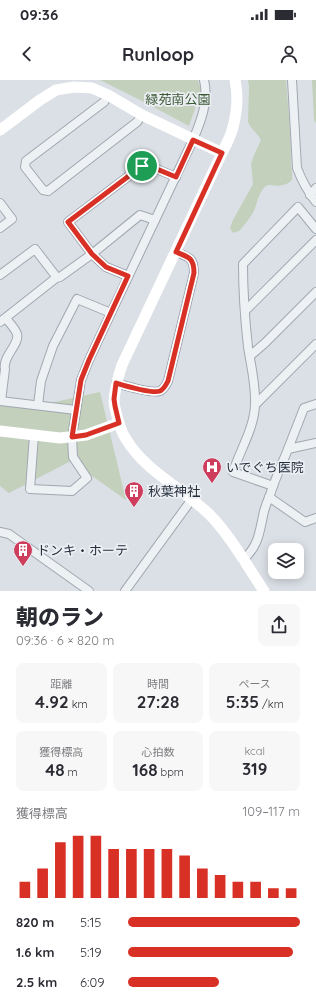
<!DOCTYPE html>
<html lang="ja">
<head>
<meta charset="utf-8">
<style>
  body { margin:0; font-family:Quicksand,"Noto Sans JP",sans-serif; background:#f7f7f7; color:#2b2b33; height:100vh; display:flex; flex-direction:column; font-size:15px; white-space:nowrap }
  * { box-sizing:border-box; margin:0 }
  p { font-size:13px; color:#7c7c81 }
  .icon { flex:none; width:22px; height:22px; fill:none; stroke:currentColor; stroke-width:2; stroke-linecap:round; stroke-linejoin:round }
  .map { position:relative; height:511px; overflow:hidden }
  .side { display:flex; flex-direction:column; background:#fff; flex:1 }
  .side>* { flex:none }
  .tools { position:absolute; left:268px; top:463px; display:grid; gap:8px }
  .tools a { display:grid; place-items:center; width:36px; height:36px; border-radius:8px; background:#fff; box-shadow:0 2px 10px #0003; font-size:20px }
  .pin { position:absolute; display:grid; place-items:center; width:34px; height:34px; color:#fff; margin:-17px; border:2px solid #fff; border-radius:50%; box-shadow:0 1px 4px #0007 }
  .round { display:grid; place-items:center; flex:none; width:42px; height:42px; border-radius:8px; background:#f7f7f7 }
  .headline { display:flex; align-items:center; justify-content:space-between; height:68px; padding:0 16px }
  h1 { font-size:22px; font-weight:800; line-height:30px }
  .stats { display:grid; grid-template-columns:repeat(3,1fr); gap:6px; height:68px; padding:4px 16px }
  .stats div { display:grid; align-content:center; border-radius:8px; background:#f7f7f7; text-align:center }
  .stats b { font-size:17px; font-weight:800 }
  .stats small { font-size:11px; font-weight:400 }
  .stats p { font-size:11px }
  .chart { height:112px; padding:8px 16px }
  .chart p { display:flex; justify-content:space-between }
  .chart svg { width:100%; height:72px; margin-top:4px; stroke:#d93025; stroke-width:6 }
  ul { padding:0 16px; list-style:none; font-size:13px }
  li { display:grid; grid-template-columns:64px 48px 1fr; align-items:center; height:30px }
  li i { height:10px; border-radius:5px; background:#d93025 }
  .status { display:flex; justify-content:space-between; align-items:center; height:28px; padding:0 20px; background:#fff; direction:ltr }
  .status svg { height:11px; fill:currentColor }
  header { display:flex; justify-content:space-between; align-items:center; height:52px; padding:0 16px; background:#fff; font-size:18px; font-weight:800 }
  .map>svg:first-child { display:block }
</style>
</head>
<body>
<div class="status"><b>09:36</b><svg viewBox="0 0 49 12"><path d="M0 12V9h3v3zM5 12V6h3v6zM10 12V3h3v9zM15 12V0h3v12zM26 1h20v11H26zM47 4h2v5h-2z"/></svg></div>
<header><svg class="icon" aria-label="back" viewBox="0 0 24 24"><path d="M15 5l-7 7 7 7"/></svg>Runloop<svg class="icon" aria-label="person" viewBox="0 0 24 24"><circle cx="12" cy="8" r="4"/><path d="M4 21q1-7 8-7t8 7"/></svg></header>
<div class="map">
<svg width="316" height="511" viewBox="0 0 316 511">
  <rect width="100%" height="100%" fill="#dbe0e6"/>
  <g fill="#c3d0bc">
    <path d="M100,0H198L201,11L189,46L144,22Z"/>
    <path d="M248,0H286C288,27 291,54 291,81C291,88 293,94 292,100C288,104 284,105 278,106C275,106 269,104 266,106C259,111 257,124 254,131C252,135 242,149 239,151C238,152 234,152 233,153L230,148L233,140L253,104L251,84L254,75L261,60C257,53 251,49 248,42L249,6Z"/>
    <path d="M312,0H316V43L314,40Z"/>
    <path d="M100,312L126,420L71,381L9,413L0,406V316L32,327Z"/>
  </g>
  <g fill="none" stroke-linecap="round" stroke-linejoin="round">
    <g stroke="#a1a7b0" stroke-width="10">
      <g id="street">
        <path d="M292,0L297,88C302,101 308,112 316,122"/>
        <path d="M108,15L104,22L26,81L25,87L43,110L48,111L137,42L142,35"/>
        <path d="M310,115L316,108"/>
        <path d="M0,123L12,139L0,148"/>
        <path d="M0,195L35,169L55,195L56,198L0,242"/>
        <path d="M128,196L106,187L92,174L68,142L142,86L147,85L176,97"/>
        <path d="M56,198L60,197L92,174L140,135L155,140"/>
        <path d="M245,231L316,160"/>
        <path d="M250,276L265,263L316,212"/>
        <path d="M116,303C126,306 152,314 160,311C164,309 166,305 168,301L194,193C194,178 189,177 176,172"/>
        <path d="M0,321L76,330"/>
        <path d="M1,321L5,289C2,277 20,264 17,254C15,248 9,243 6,238"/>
        <path d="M316,324L304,328L288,369L316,363"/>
        <path d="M38,325L41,301L53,266L77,219L111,233"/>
        <path d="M255,325L316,264"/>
        <path d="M34,355L30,409L72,411L87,398L73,377L72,357L81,300L89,280L111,233L193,60C201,41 209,21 204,0"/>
        <path d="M273,406L233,392C240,370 254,349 255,325C256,305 251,286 248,267C245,240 243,212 243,184L298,127L316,149"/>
        <path d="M269,417L305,442L316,438"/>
        <path d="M0,452L9,454L89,511"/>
        <path d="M243,480C258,466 259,455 263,436C264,429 267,422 270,415C275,399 282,384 288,369"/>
        <path d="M125,511L192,419"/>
      </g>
    </g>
    <use href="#street" stroke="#eef1f4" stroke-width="8"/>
    <g stroke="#fff" stroke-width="11">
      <path d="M235,0C238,14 237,32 233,47C231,56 226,65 222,73L122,285C118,297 115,308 114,321C114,326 116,331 117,336C119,343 121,352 126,359C145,391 182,408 209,434C230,455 247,486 264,511"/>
      <path d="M0,50L40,20L56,10L74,7L92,8L108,15L142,35L222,73"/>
      <path d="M0,351L60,358L86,355L119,343"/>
    </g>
  </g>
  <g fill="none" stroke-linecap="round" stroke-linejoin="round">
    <g stroke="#fff" stroke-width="8">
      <path id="route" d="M193,60L222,73L176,172C189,177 194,178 194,193L168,301C166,305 164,309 160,311C152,314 126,306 116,303L114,319L115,326L119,343L86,355L72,357L81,300L89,280L128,196L106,187L92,174L68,142L142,86L147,85L176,97Z"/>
    </g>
    <use href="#route" stroke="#d93025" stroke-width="5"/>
  </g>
  <defs>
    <g id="hospital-pin" transform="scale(1)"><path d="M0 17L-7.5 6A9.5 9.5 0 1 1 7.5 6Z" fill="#cf3d5d" stroke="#ebeff4"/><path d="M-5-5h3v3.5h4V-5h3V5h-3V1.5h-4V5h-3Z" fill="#fff"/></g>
    <g id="building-pin" transform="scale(1)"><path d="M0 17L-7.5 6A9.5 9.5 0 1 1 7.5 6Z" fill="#cf3d5d" stroke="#ebeff4"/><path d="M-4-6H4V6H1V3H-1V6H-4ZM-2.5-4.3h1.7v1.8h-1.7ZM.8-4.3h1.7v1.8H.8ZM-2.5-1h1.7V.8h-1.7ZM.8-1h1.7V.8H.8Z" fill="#fff"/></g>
  </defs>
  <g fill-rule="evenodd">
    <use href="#hospital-pin" x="212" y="387"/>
    <use href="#building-pin" x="134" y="411"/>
    <use href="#building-pin" x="23" y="470"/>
  </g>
  <g text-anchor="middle" stroke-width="3.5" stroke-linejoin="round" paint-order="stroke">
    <g font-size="13" fill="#3c5833" stroke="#ebeff4">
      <text x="178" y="24">緑苑南公園</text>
    </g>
    <g font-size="13" fill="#252f3c" stroke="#ebeff4" text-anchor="start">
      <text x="226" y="392">いでぐち医院</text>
      <text x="148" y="416">秋葉神社</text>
      <text x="37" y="475">ドンキ・ホーテ</text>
    </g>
  </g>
</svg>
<div class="tools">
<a><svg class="icon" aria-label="layers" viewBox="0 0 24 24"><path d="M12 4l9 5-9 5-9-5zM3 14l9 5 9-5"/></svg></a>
</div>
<div class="pin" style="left:142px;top:86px;background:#1e9e55"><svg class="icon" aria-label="arrive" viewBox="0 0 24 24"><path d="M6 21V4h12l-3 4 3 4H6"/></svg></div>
</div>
<section class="side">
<div class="headline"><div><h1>朝のラン</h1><p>09:36 · 6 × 820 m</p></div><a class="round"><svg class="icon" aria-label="share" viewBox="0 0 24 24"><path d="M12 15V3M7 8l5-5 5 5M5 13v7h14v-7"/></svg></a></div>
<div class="stats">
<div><p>距離</p><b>4.92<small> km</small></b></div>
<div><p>時間</p><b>27:28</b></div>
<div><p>ペース</p><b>5:35<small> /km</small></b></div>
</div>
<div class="stats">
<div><p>獲得標高</p><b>48<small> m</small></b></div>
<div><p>心拍数</p><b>168<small> bpm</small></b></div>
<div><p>kcal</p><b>319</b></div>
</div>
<div class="chart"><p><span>獲得標高</span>109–117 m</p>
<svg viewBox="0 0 160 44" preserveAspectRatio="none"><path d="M5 44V34M15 44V26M25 44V10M35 44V6M45 44V6M55 44V14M65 44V14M75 44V14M85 44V14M95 44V18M105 44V26M115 44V30M125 44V34M135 44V34M145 44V38M155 44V38"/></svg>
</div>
<ul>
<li><b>820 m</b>5:15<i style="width:100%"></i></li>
<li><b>1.6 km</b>5:19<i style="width:96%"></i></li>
<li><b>2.5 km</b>6:09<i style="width:53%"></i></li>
</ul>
</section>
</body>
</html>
